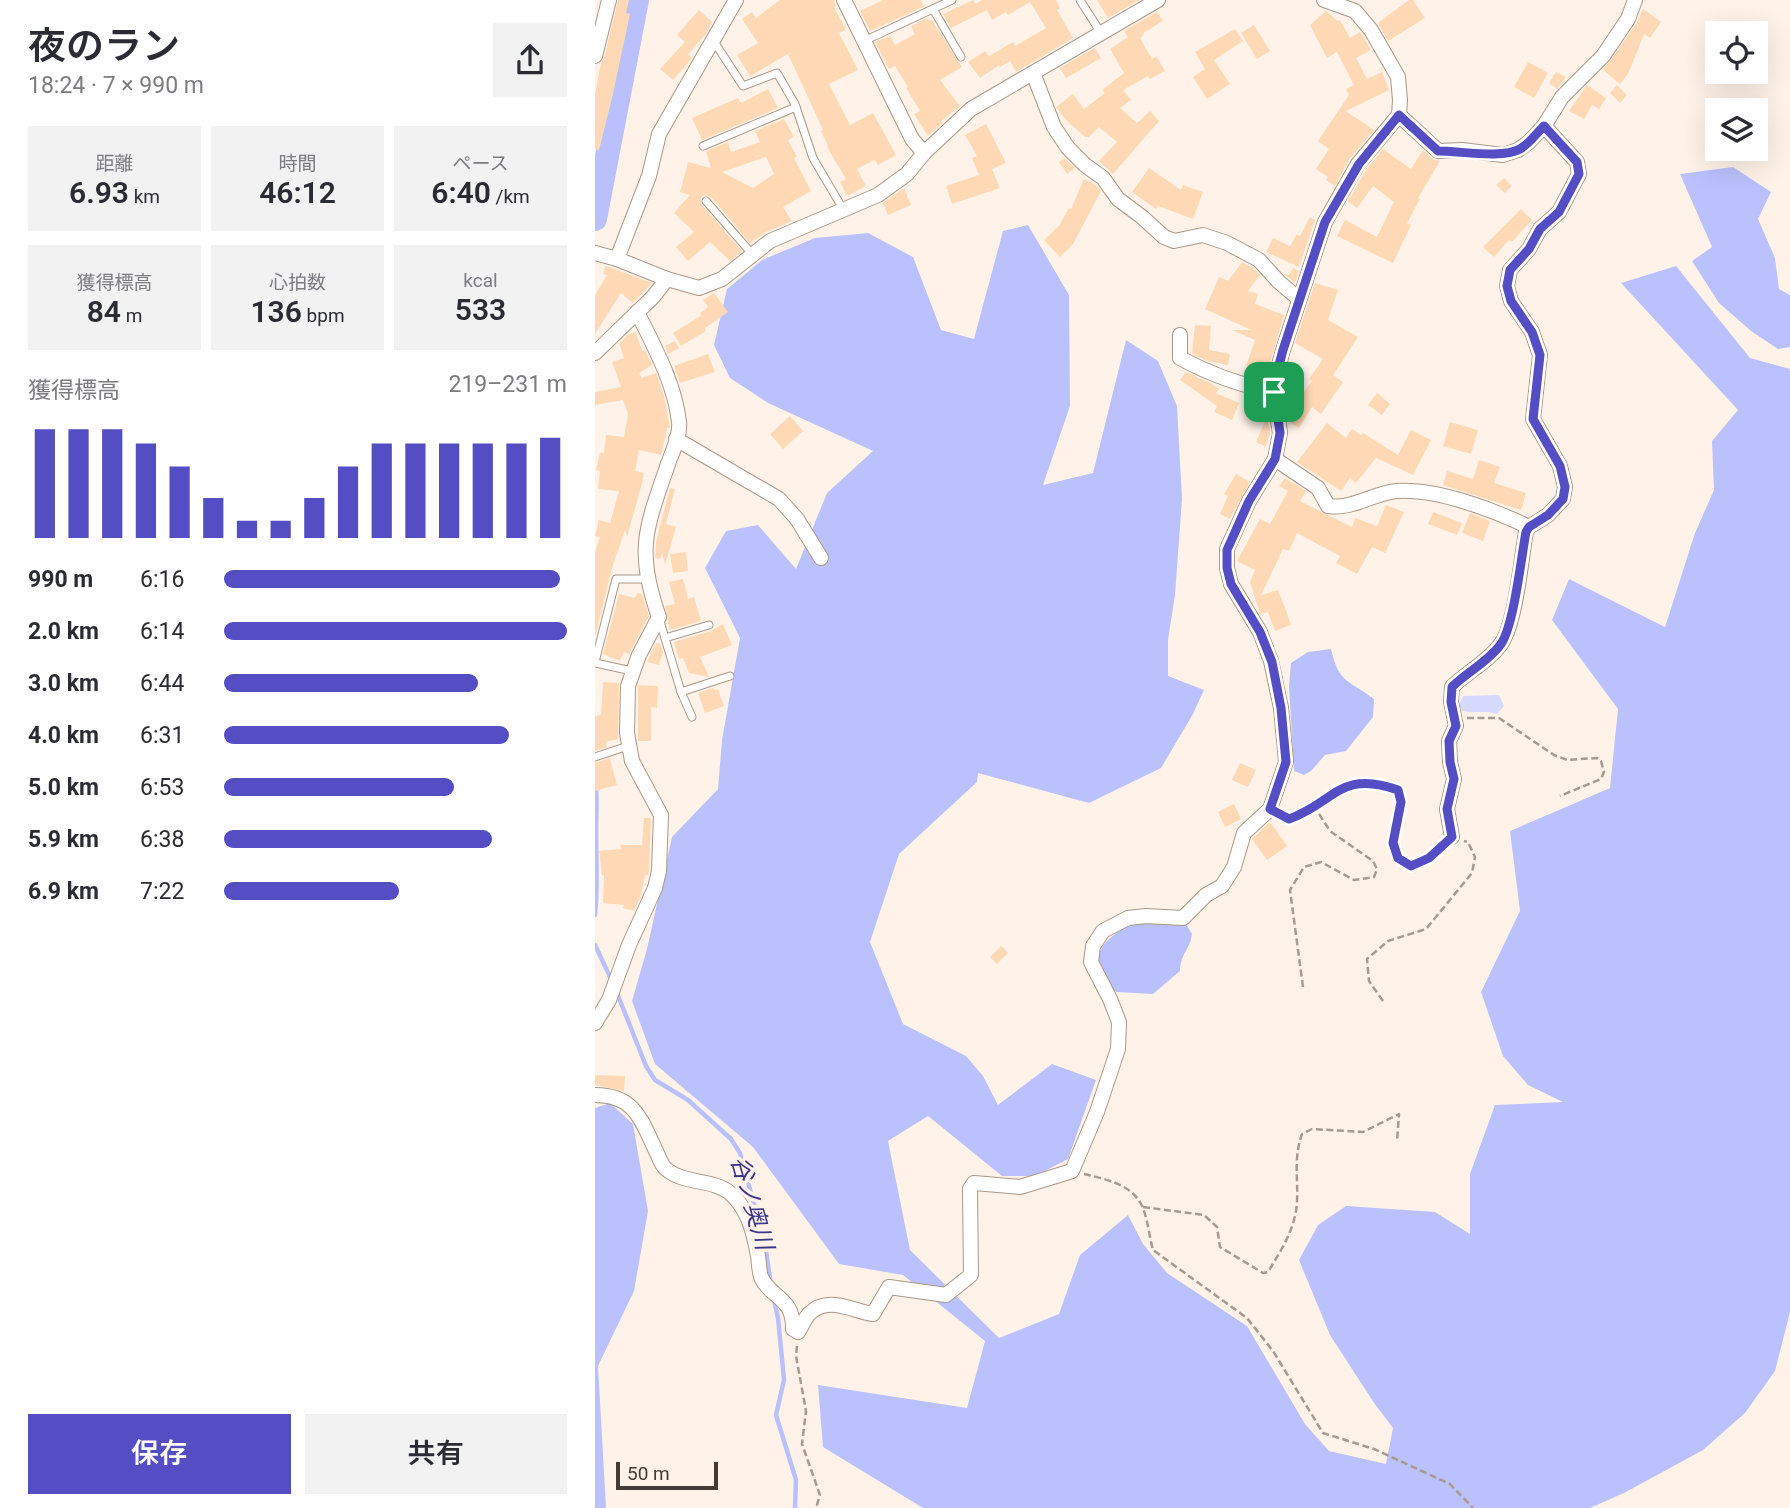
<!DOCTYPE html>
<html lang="ja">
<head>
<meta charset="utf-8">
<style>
  body { margin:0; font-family:Roboto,"Noto Sans JP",sans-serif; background:#f2f2f3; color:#2b2b33; height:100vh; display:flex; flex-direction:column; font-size:26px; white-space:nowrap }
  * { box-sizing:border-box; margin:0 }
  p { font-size:23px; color:#7c7c81 }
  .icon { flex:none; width:38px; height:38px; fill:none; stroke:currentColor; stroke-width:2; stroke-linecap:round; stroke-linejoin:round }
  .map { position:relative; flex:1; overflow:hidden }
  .drawer { display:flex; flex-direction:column; background:#fff; width:595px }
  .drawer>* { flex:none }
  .fabs { position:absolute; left:1110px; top:21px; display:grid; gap:14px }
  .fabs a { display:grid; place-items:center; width:63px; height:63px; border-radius:0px; background:#fff; box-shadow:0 7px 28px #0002; font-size:35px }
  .scale { position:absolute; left:21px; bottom:18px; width:102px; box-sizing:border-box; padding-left:7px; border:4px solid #433b34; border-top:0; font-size:19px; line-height:24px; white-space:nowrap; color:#433b34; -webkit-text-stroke:5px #fff3e9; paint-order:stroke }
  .pin { position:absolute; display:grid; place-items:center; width:60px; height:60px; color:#fff; margin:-30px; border-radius:14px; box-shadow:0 4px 10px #0006 }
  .round { display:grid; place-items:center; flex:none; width:74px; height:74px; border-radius:0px; background:#f2f2f3 }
  .overview { display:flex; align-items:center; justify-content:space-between; height:119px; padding:0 28px }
  h1 { font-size:38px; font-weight:600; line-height:52px }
  .stats { display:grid; grid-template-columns:repeat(3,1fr); gap:10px; height:119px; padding:7px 28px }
  .stats div { display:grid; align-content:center; border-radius:0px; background:#f2f2f3; text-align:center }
  .stats b { font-size:30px; font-weight:600 }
  .stats small { font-size:19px; font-weight:400 }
  .stats p { font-size:19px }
  .chart { height:196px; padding:14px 28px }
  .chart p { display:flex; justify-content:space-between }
  .chart svg { width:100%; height:126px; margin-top:7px; stroke:#544dc4; stroke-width:6 }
  .action { display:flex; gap:14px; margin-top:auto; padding:14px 28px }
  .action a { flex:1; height:80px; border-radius:0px; background:#544dc4; color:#fff; font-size:28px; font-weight:600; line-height:80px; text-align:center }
  .action a+a { background:#f2f2f3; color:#2b2b33 }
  ul { padding:0 28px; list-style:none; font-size:23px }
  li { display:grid; grid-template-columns:112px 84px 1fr; align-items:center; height:52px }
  li i { height:18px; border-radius:9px; background:#544dc4 }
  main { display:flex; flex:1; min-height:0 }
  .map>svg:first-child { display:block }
</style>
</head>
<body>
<main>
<section class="drawer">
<div class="overview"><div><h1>夜のラン</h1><p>18:24 · 7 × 990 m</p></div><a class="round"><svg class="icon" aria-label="share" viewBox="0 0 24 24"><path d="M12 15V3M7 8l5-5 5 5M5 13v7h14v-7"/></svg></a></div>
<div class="stats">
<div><p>距離</p><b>6.93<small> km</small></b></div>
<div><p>時間</p><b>46:12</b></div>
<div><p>ペース</p><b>6:40<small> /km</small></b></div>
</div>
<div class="stats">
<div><p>獲得標高</p><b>84<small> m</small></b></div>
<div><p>心拍数</p><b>136<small> bpm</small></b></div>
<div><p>kcal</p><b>533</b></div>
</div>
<div class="chart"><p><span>獲得標高</span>219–231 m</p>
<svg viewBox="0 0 160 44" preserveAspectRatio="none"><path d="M5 44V6M15 44V6M25 44V6M35 44V11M45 44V19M55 44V30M65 44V38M75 44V38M85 44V30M95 44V19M105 44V11M115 44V11M125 44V11M135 44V11M145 44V11M155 44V9"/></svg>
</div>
<ul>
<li><b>990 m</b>6:16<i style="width:98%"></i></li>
<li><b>2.0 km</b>6:14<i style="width:100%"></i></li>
<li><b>3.0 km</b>6:44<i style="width:74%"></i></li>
<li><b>4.0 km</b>6:31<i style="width:83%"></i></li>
<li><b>5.0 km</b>6:53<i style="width:67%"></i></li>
<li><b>5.9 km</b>6:38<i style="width:78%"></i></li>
<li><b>6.9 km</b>7:22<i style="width:51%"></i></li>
</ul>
<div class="action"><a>保存</a><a>共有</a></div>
</section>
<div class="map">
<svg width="1195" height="1508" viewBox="0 0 1195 1508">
  <rect width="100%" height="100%" fill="#fff3e9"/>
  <path fill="#d5d9fe" d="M904,695L909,706L902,714C890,710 880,714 867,711L864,704L868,696Z"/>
  <g fill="#bbc1fd">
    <path d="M1138,167L1176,192L1163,219L1180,258L1184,289L1195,295V347L1183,349L1156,331L1124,303L1097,261L1117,247L1085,174Z"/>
    <path d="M433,225L474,295L475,406L448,485L498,473L531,340L563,361L582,406L587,499L580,595L573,640V676L609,690L598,714L566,768L494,803L383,773L382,782L304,854L275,942L308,1024L371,1056L388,1076L403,1105L457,1064L501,1080L473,1159L440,1176H407L333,1116L293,1141L315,1250L404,1338L464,1314L485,1255L533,1215L548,1244L572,1273L652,1326L710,1424L734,1451L791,1464L798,1428L779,1403L735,1335L704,1260L723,1225L751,1206L840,1212L875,1234V1174L900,1105L968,1102L933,1085L908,1056L886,992L925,911L915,831L1015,788L1023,709L957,620L974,579L1070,627L1100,533L1119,490L1117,441L1143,410L1026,283L1081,266L1155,358L1195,369V1312L1180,1371L1150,1413L1108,1450L1029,1493L995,1508H328L228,1447L223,1385L372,1408L390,1341L308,1275L244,1264L158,1147L60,1064L37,1001L52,949L77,837L123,789L127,740L145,638L110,568L131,531L163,525L201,569L232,493L278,451L173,403L135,378L119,345L132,289L167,260L220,238L273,233L318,257L346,330L379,339L408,231Z"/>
    <path d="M15,1103L38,1124L53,1211L39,1291L3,1366L11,1508H0V1108Z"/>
  </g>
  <g fill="#bac0fc">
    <path d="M736,649C744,684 754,680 779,699L778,717L751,751L730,755L716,771L709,775L699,771L694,686L696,663L713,652Z"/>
    <path d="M544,919L591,924L597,934C595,950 586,952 585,971L558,994L521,992C487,954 508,940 544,919Z"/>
  </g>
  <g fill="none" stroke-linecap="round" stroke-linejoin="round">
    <g stroke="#bac0fc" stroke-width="4.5">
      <path d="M0,779C3,797 1,812 1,830C1,858 3,886 0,915"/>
      <path d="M0,945L17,981"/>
      <path d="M22,993L51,1066L60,1080L93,1100L136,1139L145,1153L170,1244L176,1285"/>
      <path d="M179,1300L183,1318L189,1380L181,1415L201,1480L200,1508"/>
    </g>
    <path stroke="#bac0fc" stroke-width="24" d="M0,219L42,0"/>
  </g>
  <g fill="#ffd9b5" fill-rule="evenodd">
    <path d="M23,0H34L31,13L35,14L17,98L4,150L0,149V95L6,63L9,58Z"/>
    <path d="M185,0H239L241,6L239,7L251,30L244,33L263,70L234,84L255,125L278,113L301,155L283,165L280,160L262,169L271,186L252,196L245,182L251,179L232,147L233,146L226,131L228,130L193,54L155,76L142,55L163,43L147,19L157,12L161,18Z"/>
    <path d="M288,0H326L328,7L275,31L265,11Z"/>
    <path d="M378,0L381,4L387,0H461L465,8L462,10L478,38L421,72L415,61L405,67L404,65L385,78L373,62L390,51L394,56L418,42L420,46L451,28L435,2L413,15L411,12L397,20L392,10L356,28L348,14Z"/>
    <path d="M502,0H544L513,18Z"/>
    <path d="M814,0H818L830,18L793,41L783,23Z"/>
    <path d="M1048,9L1066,22L1055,38L1049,34L1033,74L1025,84L1008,70L1041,24Z"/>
    <path d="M104,10L117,22L111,34L93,54L97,58L94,62L78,80L65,69L90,42L82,35Z"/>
    <path d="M731,11L743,21L745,20L755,38L765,32L768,36L776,50L761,58L772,79L787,72L794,90L751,111L779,130L755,158L740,186L731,180L733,177L721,169L734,149L723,141L754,95L751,89L759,85L742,52L732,58L715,25Z"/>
    <path d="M562,12L568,21L548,33L549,35L545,38L557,59L561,56L570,71L555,79L553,76L528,90L536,100L525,108L542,123L555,111L564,121L518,174L504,161L522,142L504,127L494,137H490L472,121L461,107L478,94L489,109L510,93L507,90L529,73L515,49L533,37L529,31Z"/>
    <path d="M333,18L335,21L337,20L367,67L345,80L365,106L346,121L347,123L333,136L319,114L325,111L311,88L313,87L300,66L294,69L280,42L295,36L300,45L320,34L316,26Z"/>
    <path d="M659,25L675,51L662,59L646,33Z"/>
    <path d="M640,29L648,41L619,60L635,84L612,99L598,77L610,69L600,52Z"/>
    <path d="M500,48L506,58L471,78L465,68Z"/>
    <path d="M933,62L953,73L939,98L919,87Z"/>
    <path d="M961,72L971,77L962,89L954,83Z"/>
    <path d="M992,85L1011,98L1004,109L997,105L989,119L974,111Z"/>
    <path d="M1022,85L1032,95L1025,103L1015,93Z"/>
    <path d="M173,89L183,108L107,140L97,118L143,98L146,103Z"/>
    <path d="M189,119L199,137L193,140L202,157L199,158L216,191L188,207L197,221L171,232L155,243L116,197L109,195L106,198V204L147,251L135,261L115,242L93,261L81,247L99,232L79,213L95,195L85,192L93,162L116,168L111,151L133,142L136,152L165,142L160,131ZM171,157L179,174L158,188L127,172Z"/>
    <path d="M391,124L411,163L397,169L405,188L357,204L351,186L384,175L377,158L382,156L370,135Z"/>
    <path d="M788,149L816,169L828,150L839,160L845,161L823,198L825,199L812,223L816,225L798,263L742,236L750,220L782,237L799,202L778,186L762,208L753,201L771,170Z"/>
    <path d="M469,158L480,168L472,174L464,162Z"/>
    <path d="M554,168L586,190L588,185L608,192L598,219L563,206L561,209L537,192Z"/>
    <path d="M909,178L917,186L910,193L901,185Z"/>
    <path d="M489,179L501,185L506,191L478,244L465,257L449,240L464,226L474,208L476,209Z"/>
    <path d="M309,188L316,205L293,215L288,203Z"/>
    <path d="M926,209L937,220L917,242L914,240L899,257L888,247Z"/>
    <path d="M715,217L720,220L704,267L671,252L678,238L695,246L702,234L705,236Z"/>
    <path d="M647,262L658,268L665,275L653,291L663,294L660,304L689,315L672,373L651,366L660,340L637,330H656L610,309L624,277L633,281Z"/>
    <path d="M11,266L57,283L38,303L26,293L0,334V295L12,275L8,274Z"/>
    <path d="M698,268L704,271L700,283L689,274L694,275Z"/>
    <path d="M720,283L743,290L733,320L763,337L738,375L748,382L726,414L717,407L704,428L693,421L692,413L717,381L714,379L728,359L700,343Z"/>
    <path d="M119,293L133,312L110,328L111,331L86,346L78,333L107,315L105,313L113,307L108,300Z"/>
    <path d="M600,325L616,326L614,350L635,354L633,365L613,361L597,354Z"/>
    <path d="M41,332L47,351L50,350L57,365L44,373L47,378L61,373L69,396L75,427L72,428L66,455L44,450L40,471L49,473L47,483L32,537L30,530L17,568L0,637V552L5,537L0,536L4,520L15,523L24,491L3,489L5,471L1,470L5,453H9L11,435L29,437L33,414L28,400L0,405V392L26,387L17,362L29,358L24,343L34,334Z"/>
    <path d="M80,341L84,348L73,354L70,346Z"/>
    <path d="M113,354L120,372L85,383L79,366Z"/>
    <path d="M591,372L617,384L624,389L621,393L644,403L637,420L619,412L622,406L585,380Z"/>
    <path d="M782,393L795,404L787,415L773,405Z"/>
    <path d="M195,416L208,431L188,449L175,434Z"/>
    <path d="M671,418L673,419L675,433L671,447L661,442Z"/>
    <path d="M855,422L883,430L876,454L848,446Z"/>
    <path d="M732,423L751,438L757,429L766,435L768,433L803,455L816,430L836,440L818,475L781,458L761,483L755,478L746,491L702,462Z"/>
    <path d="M884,460L905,467L899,483L931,493L926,510L848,485L852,471L878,479Z"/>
    <path d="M641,474L655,482L635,519L625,514L633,496L629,494Z"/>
    <path d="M690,478L711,491L705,501L757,527L760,518L782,526L791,505L809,512L790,553L777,547L762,574L741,563L745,556L702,533L694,551L688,549L666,595L683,590L691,610L696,625L680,631L673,612L665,614L655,582L660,570L642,561L665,519L675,524L693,491L684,486Z"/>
    <path d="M75,488L80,489L71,524L81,527L70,565L67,552L65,559L60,558L61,542Z"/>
    <path d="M838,512L867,523L862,535L833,524Z"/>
    <path d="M875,513L895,521L888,541L867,533Z"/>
    <path d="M91,552L93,571L78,573L75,554Z"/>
    <path d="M88,579L93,599L99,597L106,621L75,630L70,606L80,604L74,582Z"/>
    <path d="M42,593L47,594L54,616L34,654L29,652L25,661L8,654L24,594L40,598Z"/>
    <path d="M128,624L137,645L105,657L114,677L94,673L88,658L84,659L79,642L116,631Z"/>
    <path d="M61,643L65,644L68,652L64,665L52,662Z"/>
    <path d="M8,682L24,683L23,739L11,742L12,747L0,751V716L6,715Z"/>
    <path d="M43,685L63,686L62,708L56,707V741H43Z"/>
    <path d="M118,688L120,690L123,689L129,706L110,713L103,693Z"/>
    <path d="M15,758L22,785L0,791V763Z"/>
    <path d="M645,763L661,770L653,787L637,780Z"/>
    <path d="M639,804L646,819L630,827L623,812Z"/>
    <path d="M49,818H56L54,870L53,875H50L46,895L39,911L28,908L29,905L8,903L9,875L7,876L4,851L26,849V845H47Z"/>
    <path d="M675,822L692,846L672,860L657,839Z"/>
    <path d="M406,946L413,953L402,964L395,957Z"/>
    <path d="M0,1075L30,1076L29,1091L0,1085Z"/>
  </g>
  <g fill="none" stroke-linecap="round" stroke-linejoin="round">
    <g stroke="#aa9887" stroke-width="9">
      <g id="service">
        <path d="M485,0L506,33"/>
        <path d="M338,9L366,57"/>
        <path d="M118,40L148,86L182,73L200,104L218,158L248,209"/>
        <path d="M269,41L357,0"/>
        <path d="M108,146L201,107"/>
        <path d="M111,201L158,255"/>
        <path d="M64,618L86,692L97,717"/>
        <path d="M70,638L114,625"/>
        <path d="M0,662L21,579H53"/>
        <path d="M0,663L37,671"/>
        <path d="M86,692L135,676"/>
        <path d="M0,757L33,746"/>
      </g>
    </g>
    <g stroke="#aa9887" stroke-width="16">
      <g id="minor">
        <path d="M249,0L317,139L329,153"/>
        <path d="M0,56L14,0"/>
        <path d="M438,73L459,127L473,148L490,165L508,178L523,199L547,217L569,237L579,241L608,235L632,243L664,260L684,282L704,299"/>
        <path d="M804,115L843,151L867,150L908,155L923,150L934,142L949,126L967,97L1008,56L1033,19L1040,0"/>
        <path d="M0,253L22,259L72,279L104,288L127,279L175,241L283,195L312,174L329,153L376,109L563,0"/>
        <path d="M22,259L54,176L64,134L141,0"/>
        <path d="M585,335V358C616,375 645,385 679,392"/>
        <path d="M0,353L58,297L72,279"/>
        <path d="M81,439L184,499L202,519L226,558"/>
        <path d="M680,459L723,488L733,506C757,510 778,493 802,491C841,488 899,510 934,527"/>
        <path d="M857,837L852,809L859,779L855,762L854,741L861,726L856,702L857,687C872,672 893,662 906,644C921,622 926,559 931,532L934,527L953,515L968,499L970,487L965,466L938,419L945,355L937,332L916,301L912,286L915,270L934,249L945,229L964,212L984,174L982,162L949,126"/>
        <path d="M0,1023L14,1000L34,945L60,888L64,871L66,815L37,761L32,733L33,686L44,655L64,617C41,552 50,530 72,467C76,454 86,436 84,422C80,384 59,346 42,312"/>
        <path d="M0,1095C40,1095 46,1120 61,1151C64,1157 66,1165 71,1169C90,1185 116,1178 135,1193C153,1208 159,1234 163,1256C164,1262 164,1271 166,1277C175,1298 199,1297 198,1329L203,1332"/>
        <path d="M203,1332C207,1327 209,1319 214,1314C233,1295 257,1311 278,1314L294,1287L351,1295L376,1275L375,1189L379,1183L425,1187L477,1171L502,1112L523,1049L524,1022L515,999L496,962L498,946L508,931L533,918L551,916L588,918L611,895L627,886L639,867L649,833L675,809L691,762L686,708L676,661L665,632L636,584L632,568V549L654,501L680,459L685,433L679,392L681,376L688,350L730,222L763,164L804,115L805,100L803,77L776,30L760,11L729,0"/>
      </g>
    </g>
    <g stroke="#a59b92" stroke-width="2.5" stroke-dasharray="7 3.5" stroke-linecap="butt">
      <path d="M872,718H904L959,755L972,760L1002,758L1006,761L1009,772L1006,779L965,796"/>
      <path d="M687,816L694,819C740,803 744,769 803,790L806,802L798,843L803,858L815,866L834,858L849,845"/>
      <path d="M708,987L695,890L709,867L726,862L759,880L779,877L782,869L778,861L735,831L719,806"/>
      <path d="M788,1001L774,981L772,959L793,941L831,929L877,873L880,857L873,842L869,841"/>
      <path d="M489,1174C510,1179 537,1184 547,1206C553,1219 554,1236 558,1250L652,1318L678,1351L728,1433L779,1449L855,1484L878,1508"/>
      <path d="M548,1207L609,1215L622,1227L625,1247L668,1273L673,1272C685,1252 697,1234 701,1211C705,1184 697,1162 707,1134L717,1129L768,1132L804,1114L802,1142"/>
      <path d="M202,1346L201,1356L211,1411L207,1444L225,1495L221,1508"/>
    </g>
    <use href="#service" stroke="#fff" stroke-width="7"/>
    <use href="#minor" stroke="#fff" stroke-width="14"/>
  </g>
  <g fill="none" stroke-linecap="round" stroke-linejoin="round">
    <g stroke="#fff" stroke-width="14">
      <path id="route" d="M804,115L843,151C866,151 907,159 925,149C934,144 941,134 949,126L982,162L984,174L964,212L945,229L934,249L915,270L912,286L916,301L937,332L945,355L938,419L965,466L970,487L968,499L953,515L934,527L931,532C926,558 919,625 906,644C893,662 872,672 857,687L856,702L861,726L854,741L855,762L859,779L852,809L857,837L834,858L816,866L803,858L798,843L806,802L803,790C744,769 740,803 694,819L675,809L691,762L686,708L677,662L665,632L636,584L632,568V550L654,501L680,459L685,433L679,392L681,376L688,350L730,222L764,164Z"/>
    </g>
    <use href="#route" stroke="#544dc4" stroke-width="9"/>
  </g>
  <g text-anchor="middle" stroke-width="7" stroke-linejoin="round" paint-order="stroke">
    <g font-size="24" font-style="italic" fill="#393589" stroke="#fff3e9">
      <text transform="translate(157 1203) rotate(74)" y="8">谷ノ奥川</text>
    </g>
  </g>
</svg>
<div class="fabs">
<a><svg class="icon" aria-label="locate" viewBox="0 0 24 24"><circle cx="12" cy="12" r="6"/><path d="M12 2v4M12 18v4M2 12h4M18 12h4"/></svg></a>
<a><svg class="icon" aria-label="layers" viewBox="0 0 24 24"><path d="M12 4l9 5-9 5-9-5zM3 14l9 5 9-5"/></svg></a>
</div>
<div class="scale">50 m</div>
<div class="pin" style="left:679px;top:392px;background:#1e9e55"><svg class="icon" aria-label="arrive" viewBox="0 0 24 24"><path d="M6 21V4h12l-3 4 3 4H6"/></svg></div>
</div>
</main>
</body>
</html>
